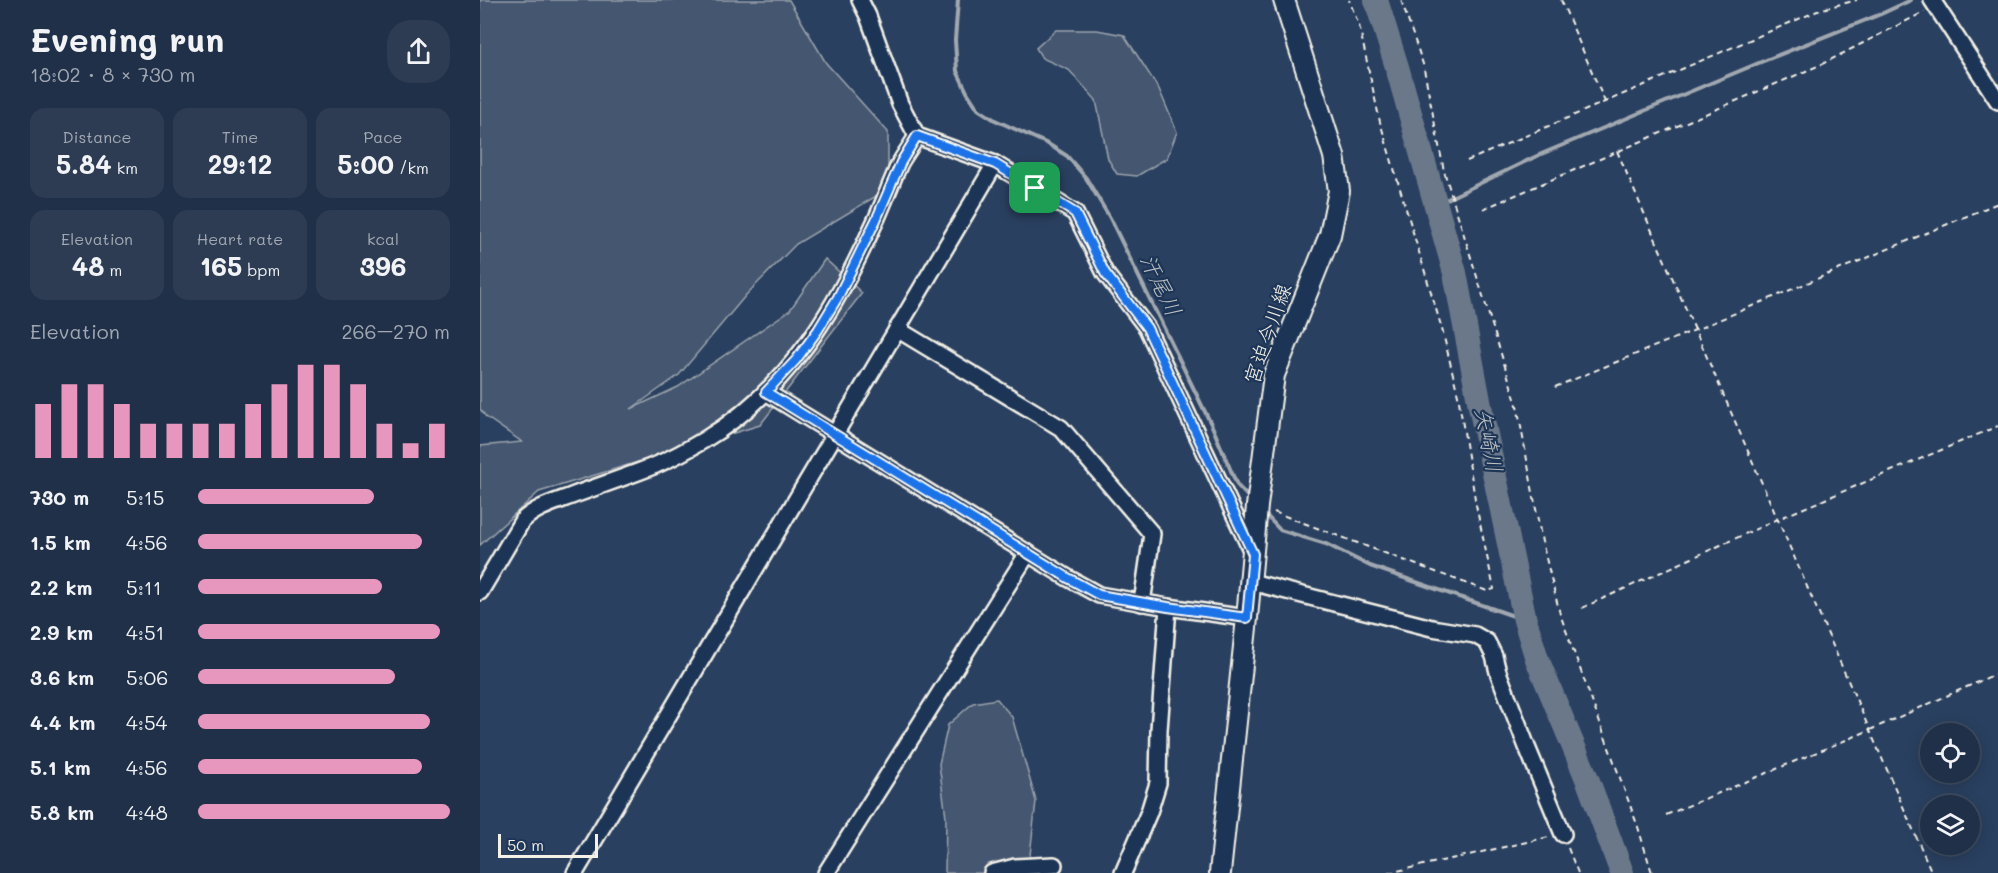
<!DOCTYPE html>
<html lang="en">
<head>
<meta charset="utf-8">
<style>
  body { margin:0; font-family:Mali,"Klee One",sans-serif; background:#2d3c52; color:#f1f3f6; height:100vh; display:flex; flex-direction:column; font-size:22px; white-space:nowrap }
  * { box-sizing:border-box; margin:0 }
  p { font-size:20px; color:#a2a9b4 }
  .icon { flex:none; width:33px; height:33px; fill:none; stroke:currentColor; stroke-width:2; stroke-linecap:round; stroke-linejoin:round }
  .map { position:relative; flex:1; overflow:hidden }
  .drawer { display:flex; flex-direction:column; background:#203048; width:480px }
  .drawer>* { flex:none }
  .controls { position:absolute; left:1440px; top:723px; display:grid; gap:12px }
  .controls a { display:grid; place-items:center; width:60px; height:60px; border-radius:50%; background:#203048; box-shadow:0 3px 15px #0003,0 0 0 2px #3d4b60; font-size:30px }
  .scale { position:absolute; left:18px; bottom:15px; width:100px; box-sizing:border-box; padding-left:6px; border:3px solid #f4f1e8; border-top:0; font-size:16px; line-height:21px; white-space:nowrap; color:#f4f1e8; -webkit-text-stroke:4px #1d3557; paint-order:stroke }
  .pin { position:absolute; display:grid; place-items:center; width:51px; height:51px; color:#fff; margin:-26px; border-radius:12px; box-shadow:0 3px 9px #0006 }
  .round { display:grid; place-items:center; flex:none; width:63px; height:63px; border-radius:24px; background:#2d3c52 }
  .headline { display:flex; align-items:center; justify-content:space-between; height:102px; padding:0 30px }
  h1 { font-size:33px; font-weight:800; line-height:45px }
  .figures { display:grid; grid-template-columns:repeat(3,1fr); gap:9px; height:102px; padding:6px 30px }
  .figures div { display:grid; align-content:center; border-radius:15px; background:#2d3c52; text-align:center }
  .figures b { font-size:26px; font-weight:800 }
  .figures small { font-size:16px; font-weight:400 }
  .figures p { font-size:16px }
  .chart { height:168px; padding:12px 30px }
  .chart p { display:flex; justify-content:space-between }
  .chart svg { width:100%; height:108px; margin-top:6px; stroke:#e797bd; stroke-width:6 }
  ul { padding:0 30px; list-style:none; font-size:20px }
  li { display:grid; grid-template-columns:96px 72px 1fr; align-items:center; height:45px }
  li i { height:15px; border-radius:8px; background:#e797bd }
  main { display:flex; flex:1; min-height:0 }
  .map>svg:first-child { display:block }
</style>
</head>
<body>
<main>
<section class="drawer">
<div class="headline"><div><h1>Evening run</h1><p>18:02 · 8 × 730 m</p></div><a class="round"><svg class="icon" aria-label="share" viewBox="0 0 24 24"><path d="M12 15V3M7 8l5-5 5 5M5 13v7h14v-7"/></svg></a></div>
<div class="figures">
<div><p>Distance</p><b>5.84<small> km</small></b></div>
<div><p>Time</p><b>29:12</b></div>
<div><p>Pace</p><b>5:00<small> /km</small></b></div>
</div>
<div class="figures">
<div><p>Elevation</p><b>48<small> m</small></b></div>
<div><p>Heart rate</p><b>165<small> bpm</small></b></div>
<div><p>kcal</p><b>396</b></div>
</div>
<div class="chart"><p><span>Elevation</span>266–270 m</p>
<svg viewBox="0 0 160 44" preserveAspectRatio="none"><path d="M5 44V22M15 44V14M25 44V14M35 44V22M45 44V30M55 44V30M65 44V30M75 44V30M85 44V22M95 44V14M105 44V6M115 44V6M125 44V14M135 44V30M145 44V38M155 44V30"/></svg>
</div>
<ul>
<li><b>730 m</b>5:15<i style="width:70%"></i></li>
<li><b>1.5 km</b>4:56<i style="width:89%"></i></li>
<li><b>2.2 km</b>5:11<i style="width:73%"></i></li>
<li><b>2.9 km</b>4:51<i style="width:96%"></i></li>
<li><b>3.6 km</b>5:06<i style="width:78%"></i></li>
<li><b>4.4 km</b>4:54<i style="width:92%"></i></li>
<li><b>5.1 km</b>4:56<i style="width:89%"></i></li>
<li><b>5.8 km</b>4:48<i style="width:100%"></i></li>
</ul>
</section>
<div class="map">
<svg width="1518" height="873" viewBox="0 0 1518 873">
  <rect width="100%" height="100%" fill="#2a4060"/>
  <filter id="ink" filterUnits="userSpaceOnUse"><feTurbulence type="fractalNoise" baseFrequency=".0167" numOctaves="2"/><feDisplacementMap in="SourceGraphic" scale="12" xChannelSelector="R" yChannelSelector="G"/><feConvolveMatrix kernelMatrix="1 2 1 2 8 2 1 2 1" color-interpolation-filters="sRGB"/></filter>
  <g filter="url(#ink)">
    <g fill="#445771" stroke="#9ca4ac" stroke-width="1.5">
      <path d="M0,0H309L346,63L408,132V189L316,244L266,295L199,375L151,409L198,387L310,310L345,259L382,293L280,425L59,492L0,545V446L42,442L6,417L0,409Z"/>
      <path d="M576,30H617L644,35L679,89L697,132L687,158L657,176L637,174L628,159L616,100L589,70L562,58L556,48Z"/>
      <path d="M517,699L532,717L556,801L548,873H465L466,817L459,764L468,725L493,703Z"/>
    </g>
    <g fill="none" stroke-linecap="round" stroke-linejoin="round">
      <g stroke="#a1a8b0" stroke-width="4">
        <path d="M478,0L475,40L477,71L487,92L498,109L515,120L568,144L587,156L606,178L630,218L732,426L757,485L770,499"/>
        <path d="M957,204L1059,155L1281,62L1401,14L1431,0"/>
        <path d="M784,513L800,530L846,544L890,566L1045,620"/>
      </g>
      <path stroke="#6a788a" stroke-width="24" d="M896,0L917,67L975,273L1000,406L1045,620L1057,659L1108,781L1142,873"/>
      <g stroke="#f4f1e8" stroke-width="20">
        <g id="minor">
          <path d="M380,0L388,16L420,104L437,136L515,164L595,213L625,273L667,328L772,552"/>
          <path d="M1452,0L1518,101"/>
          <path d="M417,329L581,428L672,534L662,603"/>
          <path d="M286,392L588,578L619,595L688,607L767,618"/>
          <path d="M771,582L952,628L995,635L1007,642L1014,656L1018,672L1047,747L1083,834"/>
          <path d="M0,592L42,521C56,507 76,502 94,495C121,485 149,476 176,465C192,458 209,449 224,440C309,389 355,310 395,222C404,203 411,182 420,163C425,154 432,145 437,136"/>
          <path d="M95,873L515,164"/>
          <path d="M346,873L548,553"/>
          <path d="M512,873L535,867L574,865"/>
          <path d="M643,873L669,812L678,783L679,730L688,607"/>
        </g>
      </g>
      <g stroke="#f4f1e8" stroke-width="24">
        <path id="major" d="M740,873L767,618L777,506L794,375L850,235L859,191L854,156L804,0"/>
      </g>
      <g stroke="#f4f1e8" stroke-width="2" stroke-dasharray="6 4.5" stroke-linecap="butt">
        <path d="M921,0L943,64L964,171L1037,405L1062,542L1080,614L1158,827L1172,873"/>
        <path d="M1081,0L1125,102"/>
        <path d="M1137,151L1452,873"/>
        <path d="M987,161L1342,9L1377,0"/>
        <path d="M1003,209L1340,65L1444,12"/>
        <path d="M1075,387L1215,330L1518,203"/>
        <path d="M794,512L1007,591L1014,589L996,505L978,395L962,329L900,122L879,25L869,0"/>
        <path d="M1102,608L1298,519L1518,426"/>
        <path d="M1186,815L1390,730L1518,673"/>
        <path d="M1088,848L1098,873"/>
        <path d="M908,873L1069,837"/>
      </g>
      <use href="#minor" stroke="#1d3557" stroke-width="15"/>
      <use href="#major" stroke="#1d3557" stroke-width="20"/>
    </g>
  </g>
  <g fill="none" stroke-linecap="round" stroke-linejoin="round" filter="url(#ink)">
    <g stroke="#fff" stroke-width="12">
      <path id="route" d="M437,136L515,164L595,213L625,273L667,328L773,554L767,618L688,607L619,595L588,578L286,392L316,360L338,330L358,297L396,220L421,162Z"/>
    </g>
    <use href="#route" stroke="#1a73e8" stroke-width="8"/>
  </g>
  <g text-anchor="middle" stroke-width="4.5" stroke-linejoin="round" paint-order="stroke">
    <g font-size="21" fill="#f4f1e8" stroke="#1d3557">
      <text transform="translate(788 334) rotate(-71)" y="7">宮迫今川線</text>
    </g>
    <g font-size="22" font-style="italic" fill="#bdc1c2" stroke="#1d3557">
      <text transform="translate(681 285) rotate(64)" y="8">汗尾川</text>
      <text transform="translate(1009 440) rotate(79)" y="8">矢崎川</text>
    </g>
  </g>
</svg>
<div class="controls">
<a><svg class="icon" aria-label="locate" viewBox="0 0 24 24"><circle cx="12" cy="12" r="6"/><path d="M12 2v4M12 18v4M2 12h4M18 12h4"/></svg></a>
<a><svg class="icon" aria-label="layers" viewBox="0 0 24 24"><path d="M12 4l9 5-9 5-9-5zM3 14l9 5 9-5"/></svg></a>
</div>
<div class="scale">50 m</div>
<div class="pin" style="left:555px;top:188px;background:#1e9e55"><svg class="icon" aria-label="arrive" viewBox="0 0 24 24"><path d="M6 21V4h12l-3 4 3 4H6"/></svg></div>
</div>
</main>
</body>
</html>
